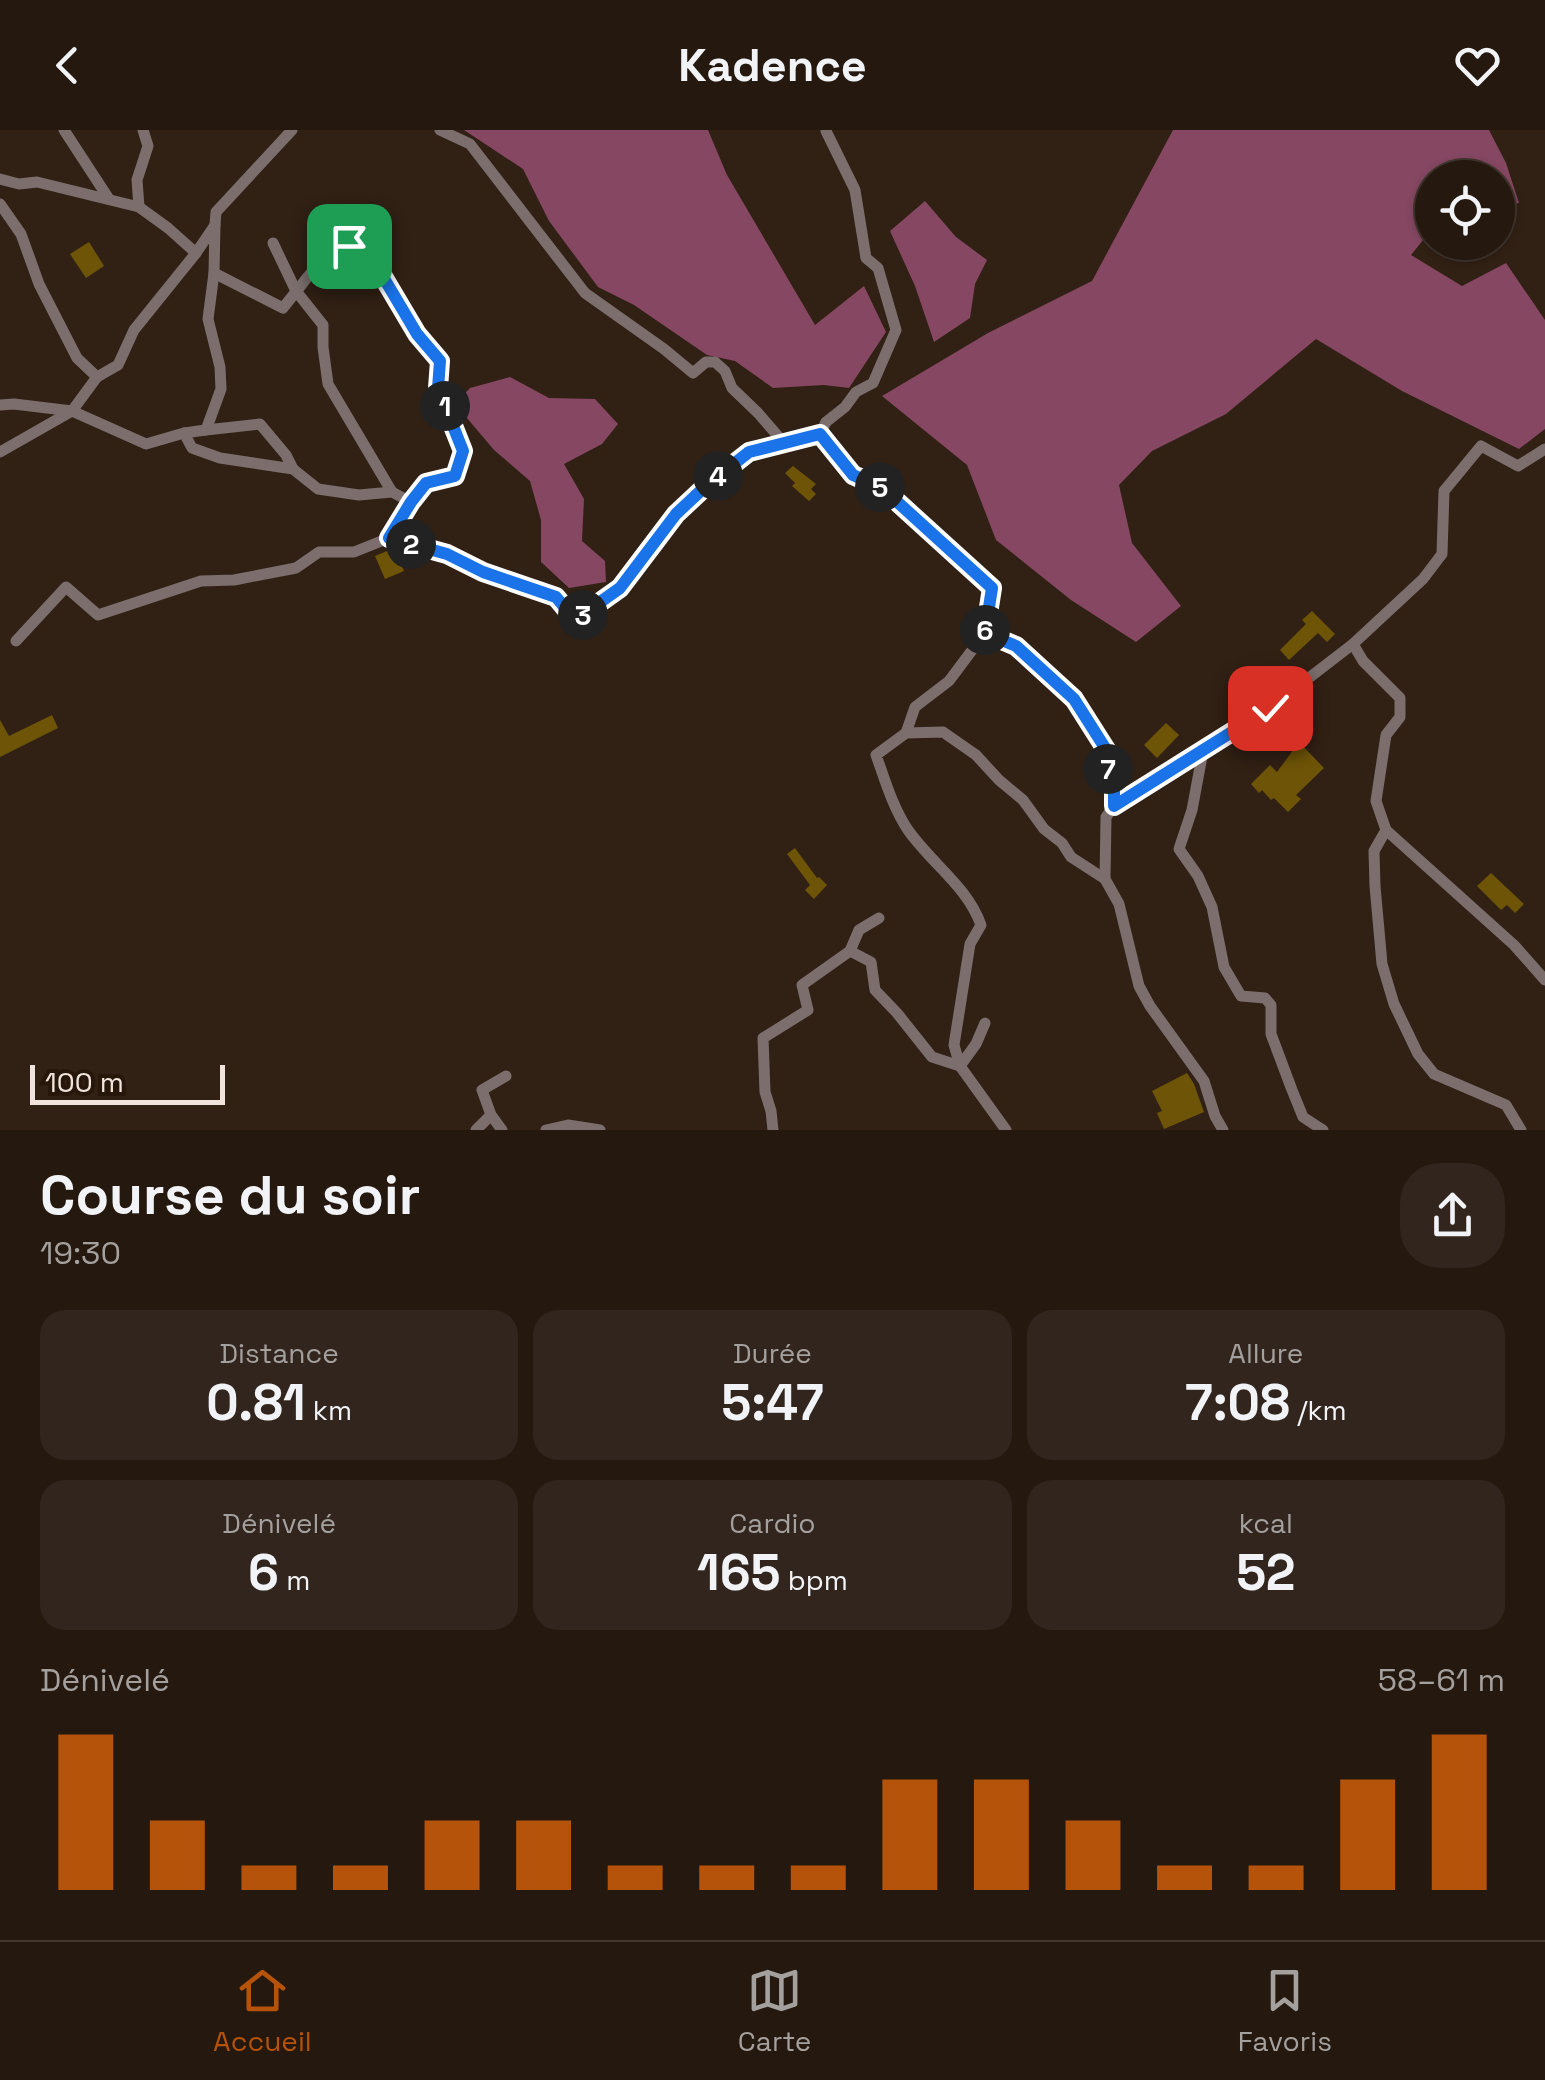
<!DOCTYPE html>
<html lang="fr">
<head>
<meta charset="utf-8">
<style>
  body { margin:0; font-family:"Space Grotesk",sans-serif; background:#31251d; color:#f1f3f6; height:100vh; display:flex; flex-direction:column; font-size:38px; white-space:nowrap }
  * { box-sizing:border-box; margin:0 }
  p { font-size:32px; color:#a3a09e }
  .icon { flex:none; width:55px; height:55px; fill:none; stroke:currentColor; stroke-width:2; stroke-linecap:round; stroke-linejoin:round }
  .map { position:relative; height:1000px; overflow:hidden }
  .details { display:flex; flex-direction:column; background:#25180f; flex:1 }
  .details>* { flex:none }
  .tools { position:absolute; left:1415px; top:30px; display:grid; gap:20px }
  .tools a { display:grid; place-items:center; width:100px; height:100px; border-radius:50%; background:#25180f; box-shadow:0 2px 8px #0004,0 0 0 2px #42372f; font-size:50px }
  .scale { position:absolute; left:30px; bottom:25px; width:195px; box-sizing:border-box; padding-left:10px; border:5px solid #f0e4dc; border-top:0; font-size:28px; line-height:35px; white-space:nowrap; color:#f0e4dc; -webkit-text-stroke:8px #27170b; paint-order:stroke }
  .pin { position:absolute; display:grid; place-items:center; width:85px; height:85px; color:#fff; margin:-42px; border-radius:20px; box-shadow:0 5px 15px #0006 }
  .km { position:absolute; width:50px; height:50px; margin:-25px; border-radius:50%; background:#222; color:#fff; font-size:28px; line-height:50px; text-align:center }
  .round { display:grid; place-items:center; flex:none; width:105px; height:105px; border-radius:40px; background:#31251d }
  .head { display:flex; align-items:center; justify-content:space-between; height:170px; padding:0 40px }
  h1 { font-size:55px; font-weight:600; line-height:75px }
  .metrics { display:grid; grid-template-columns:repeat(3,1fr); gap:15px; height:170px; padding:10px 40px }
  .metrics div { display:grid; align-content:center; border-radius:25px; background:#31251d; text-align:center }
  .metrics b { font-size:50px; font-weight:600 }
  .metrics small { font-size:28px; font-weight:400 }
  .metrics p { font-size:28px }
  .chart { height:280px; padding:20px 40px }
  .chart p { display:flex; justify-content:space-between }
  .chart svg { width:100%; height:180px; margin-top:10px; stroke:#b45309; stroke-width:6 }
  header { display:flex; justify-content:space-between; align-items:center; height:130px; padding:0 40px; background:#25180f; font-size:45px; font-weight:600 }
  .dock { display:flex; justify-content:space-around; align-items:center; height:140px; border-top:2px solid #42372f; background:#25180f; font-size:28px; color:#a3a09e }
  .dock a { display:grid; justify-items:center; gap:5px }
  .dock .on { color:#b45309 }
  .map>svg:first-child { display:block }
</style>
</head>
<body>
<header><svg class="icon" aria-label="back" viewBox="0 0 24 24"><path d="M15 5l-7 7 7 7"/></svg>Kadence<svg class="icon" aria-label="heart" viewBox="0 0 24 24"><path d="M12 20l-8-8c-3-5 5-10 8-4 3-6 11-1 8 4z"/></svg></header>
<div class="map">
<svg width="1545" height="1000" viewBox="0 0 1545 1000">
  <rect width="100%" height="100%" fill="#312014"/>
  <g fill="#854762">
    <path d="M464,0H708L727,45L815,195L864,156L886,202L849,258L824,255L773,258L735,231L707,225L634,175L598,157L549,91L523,39Z"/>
    <path d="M1173,0H1489L1506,33L1519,73L1498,77V48H1432V99L1411,125L1462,156L1506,133L1545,190V299L1519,319L1402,261L1316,209L1226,284L1152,321L1119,355L1132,413L1181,476L1136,512L1071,470L996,410L967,335L882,266L988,203L1092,151Z"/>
    <path d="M925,71L956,107L987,130L975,154L970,188L934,212L915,156L890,101Z"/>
    <path d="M510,247L549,268L595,269L618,294L602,314L564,334L584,369L582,411L605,431L606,452L569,458L541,432V390L530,351L494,320L455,274L470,258Z"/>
  </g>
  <g fill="#6e5407">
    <path d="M89,112L104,136L86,148L70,124Z"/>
    <path d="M793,336L816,354L811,359L816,364L809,371L792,356L795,353L785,343Z"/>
    <path d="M392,419H395L404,441L385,449L375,426Z"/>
    <path d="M1312,481L1335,504L1327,512L1318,503L1289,530L1280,520L1306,494L1302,490Z"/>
    <path d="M52,585L58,598L0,627V590L9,606Z"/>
    <path d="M1166,593L1179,605L1157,628L1144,615Z"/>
    <path d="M1299,612L1324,638L1296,665L1301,669L1288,682L1274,668L1271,670L1262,660L1259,663L1251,654L1270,635L1277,642Z"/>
    <path d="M795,718L817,748L819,747L827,755L814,769L805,760L810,755L787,724Z"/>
    <path d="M1491,743L1524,774L1515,783L1507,775L1501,780L1477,756Z"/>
    <path d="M1187,943L1194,954L1204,982L1164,999L1157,983L1162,981L1152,961Z"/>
  </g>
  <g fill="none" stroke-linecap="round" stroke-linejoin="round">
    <g stroke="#7b6e6d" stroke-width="11">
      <path d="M64,0L109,69"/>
      <path d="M440,0L470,14L585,163L664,219L693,243L706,232H715L725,241L732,258L758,283L784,313"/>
      <path d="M0,49L19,54L37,52L139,77L168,98L196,123"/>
      <path d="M0,74L21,104L39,154L77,228L97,247"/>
      <path d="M139,77L137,50L148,16L143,0"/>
      <path d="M215,95L216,82L292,0"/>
      <path d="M273,113L296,161L323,195V217L328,254L392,362"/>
      <path d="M214,143L283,178L330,119L349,116L382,145L417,204L440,231L437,258L463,321L455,346L426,353L411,372"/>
      <path d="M0,275L14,274L72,281L146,314L184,303L192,318L220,328L293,339L318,359L359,365L392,362L411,372L389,408"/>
      <path d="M206,300L260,294L286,325L293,339"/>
      <path d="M820,304L826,292L845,277L856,262L873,253L896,200L878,138L866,128L855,60L826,1"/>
      <path d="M0,322L72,281L97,247L118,235L134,200L196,123L215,95L214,143L208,189L220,237L221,259L206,300L184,303"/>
      <path d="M985,503L1016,516L1040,536L1074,569L1107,621L1106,635L1114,656V676"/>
      <path d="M16,511L66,457L98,485L201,451L234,450L296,438L319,422H354L389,408L447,424L483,442L557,467L575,490L620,458L676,384L707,355L749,322L820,304L853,345L882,358L992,458L985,503L949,551L915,577L906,603"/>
      <path d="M1353,514L1363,531L1400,568V587L1386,605L1376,671L1386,700L1514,815L1545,850"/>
      <path d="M1203,621L1192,680L1179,719L1198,746L1212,777L1224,837L1241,866L1265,868L1271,875V904L1292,960L1303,987L1323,1000"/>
      <path d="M1386,700L1374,721L1375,756L1382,834L1394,874L1418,924L1434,944L1506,975L1521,1000"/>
      <path d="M850,821L871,832L875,860L897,883L932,927L960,936L1006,1000"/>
      <path d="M985,893L976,914L960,936L954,915L970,814L981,795C967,756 931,733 908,700C893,678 885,650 876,625L906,603L943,602L976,625L999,650L1023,670L1044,699L1062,713L1071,727L1105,749"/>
      <path d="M476,1000L491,985"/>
      <path d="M502,1000L491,985L482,960L506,946"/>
      <path d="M546,1000L568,995L600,1000"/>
      <path d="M773,1000L771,981L765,962L763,908L808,880L802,855L850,821L859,800L879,788"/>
      <path d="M1223,1000L1215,986L1204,951L1150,876L1139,856L1119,774L1105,749L1106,687L1114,676L1270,578L1353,514L1423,449L1442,424L1444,361L1481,316L1518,336L1545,319"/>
    </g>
  </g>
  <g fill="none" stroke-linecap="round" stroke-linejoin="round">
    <g stroke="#fff" stroke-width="20">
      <path id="route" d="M349,116L382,145L417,204L440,231L438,258L463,321L455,346L426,353L411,372L389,408L447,424L483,442L556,467L575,490L620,458L676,384L707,355L749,322L820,304L853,345L882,358L992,458L985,503L1016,516L1074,569L1107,621L1106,635L1114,656V676L1270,578"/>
    </g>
    <use href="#route" stroke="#1a73e8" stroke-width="12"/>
  </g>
</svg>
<div class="tools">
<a><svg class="icon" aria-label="locate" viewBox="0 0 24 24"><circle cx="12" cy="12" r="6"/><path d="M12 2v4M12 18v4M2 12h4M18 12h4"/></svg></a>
</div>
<div class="scale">100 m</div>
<div class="pin" style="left:349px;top:116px;background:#1e9e55"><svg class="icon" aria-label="arrive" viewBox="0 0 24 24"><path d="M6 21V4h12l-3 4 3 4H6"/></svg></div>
<div class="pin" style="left:1270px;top:578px;background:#d93025"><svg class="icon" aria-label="check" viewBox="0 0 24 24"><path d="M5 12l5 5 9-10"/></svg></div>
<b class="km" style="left:445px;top:276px">1</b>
<b class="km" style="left:411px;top:414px">2</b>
<b class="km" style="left:583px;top:485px">3</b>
<b class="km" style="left:718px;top:346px">4</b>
<b class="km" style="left:880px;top:357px">5</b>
<b class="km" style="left:985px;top:500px">6</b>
<b class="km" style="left:1108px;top:639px">7</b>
</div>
<section class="details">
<div class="head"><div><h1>Course du soir</h1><p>19:30</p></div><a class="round"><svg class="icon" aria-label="share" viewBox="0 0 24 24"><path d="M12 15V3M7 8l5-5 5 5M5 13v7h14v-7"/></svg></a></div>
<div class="metrics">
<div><p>Distance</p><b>0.81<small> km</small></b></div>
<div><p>Durée</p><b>5:47</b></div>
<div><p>Allure</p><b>7:08<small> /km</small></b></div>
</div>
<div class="metrics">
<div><p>Dénivelé</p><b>6<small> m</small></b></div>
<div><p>Cardio</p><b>165<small> bpm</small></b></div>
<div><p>kcal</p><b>52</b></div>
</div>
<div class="chart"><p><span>Dénivelé</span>58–61 m</p>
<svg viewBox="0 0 160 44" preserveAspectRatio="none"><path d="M5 44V6M15 44V27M25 44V38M35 44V38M45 44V27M55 44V27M65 44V38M75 44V38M85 44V38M95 44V17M105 44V17M115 44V27M125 44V38M135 44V38M145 44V17M155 44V6"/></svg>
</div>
</section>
<nav class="dock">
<a class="on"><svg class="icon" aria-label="home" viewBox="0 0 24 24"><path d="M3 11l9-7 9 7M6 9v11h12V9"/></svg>Accueil</a>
<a><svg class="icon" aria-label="map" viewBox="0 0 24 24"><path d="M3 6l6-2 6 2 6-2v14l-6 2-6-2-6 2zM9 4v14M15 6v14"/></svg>Carte</a>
<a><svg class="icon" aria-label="saved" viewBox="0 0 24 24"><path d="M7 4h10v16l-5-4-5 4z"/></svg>Favoris</a>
</nav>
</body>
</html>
